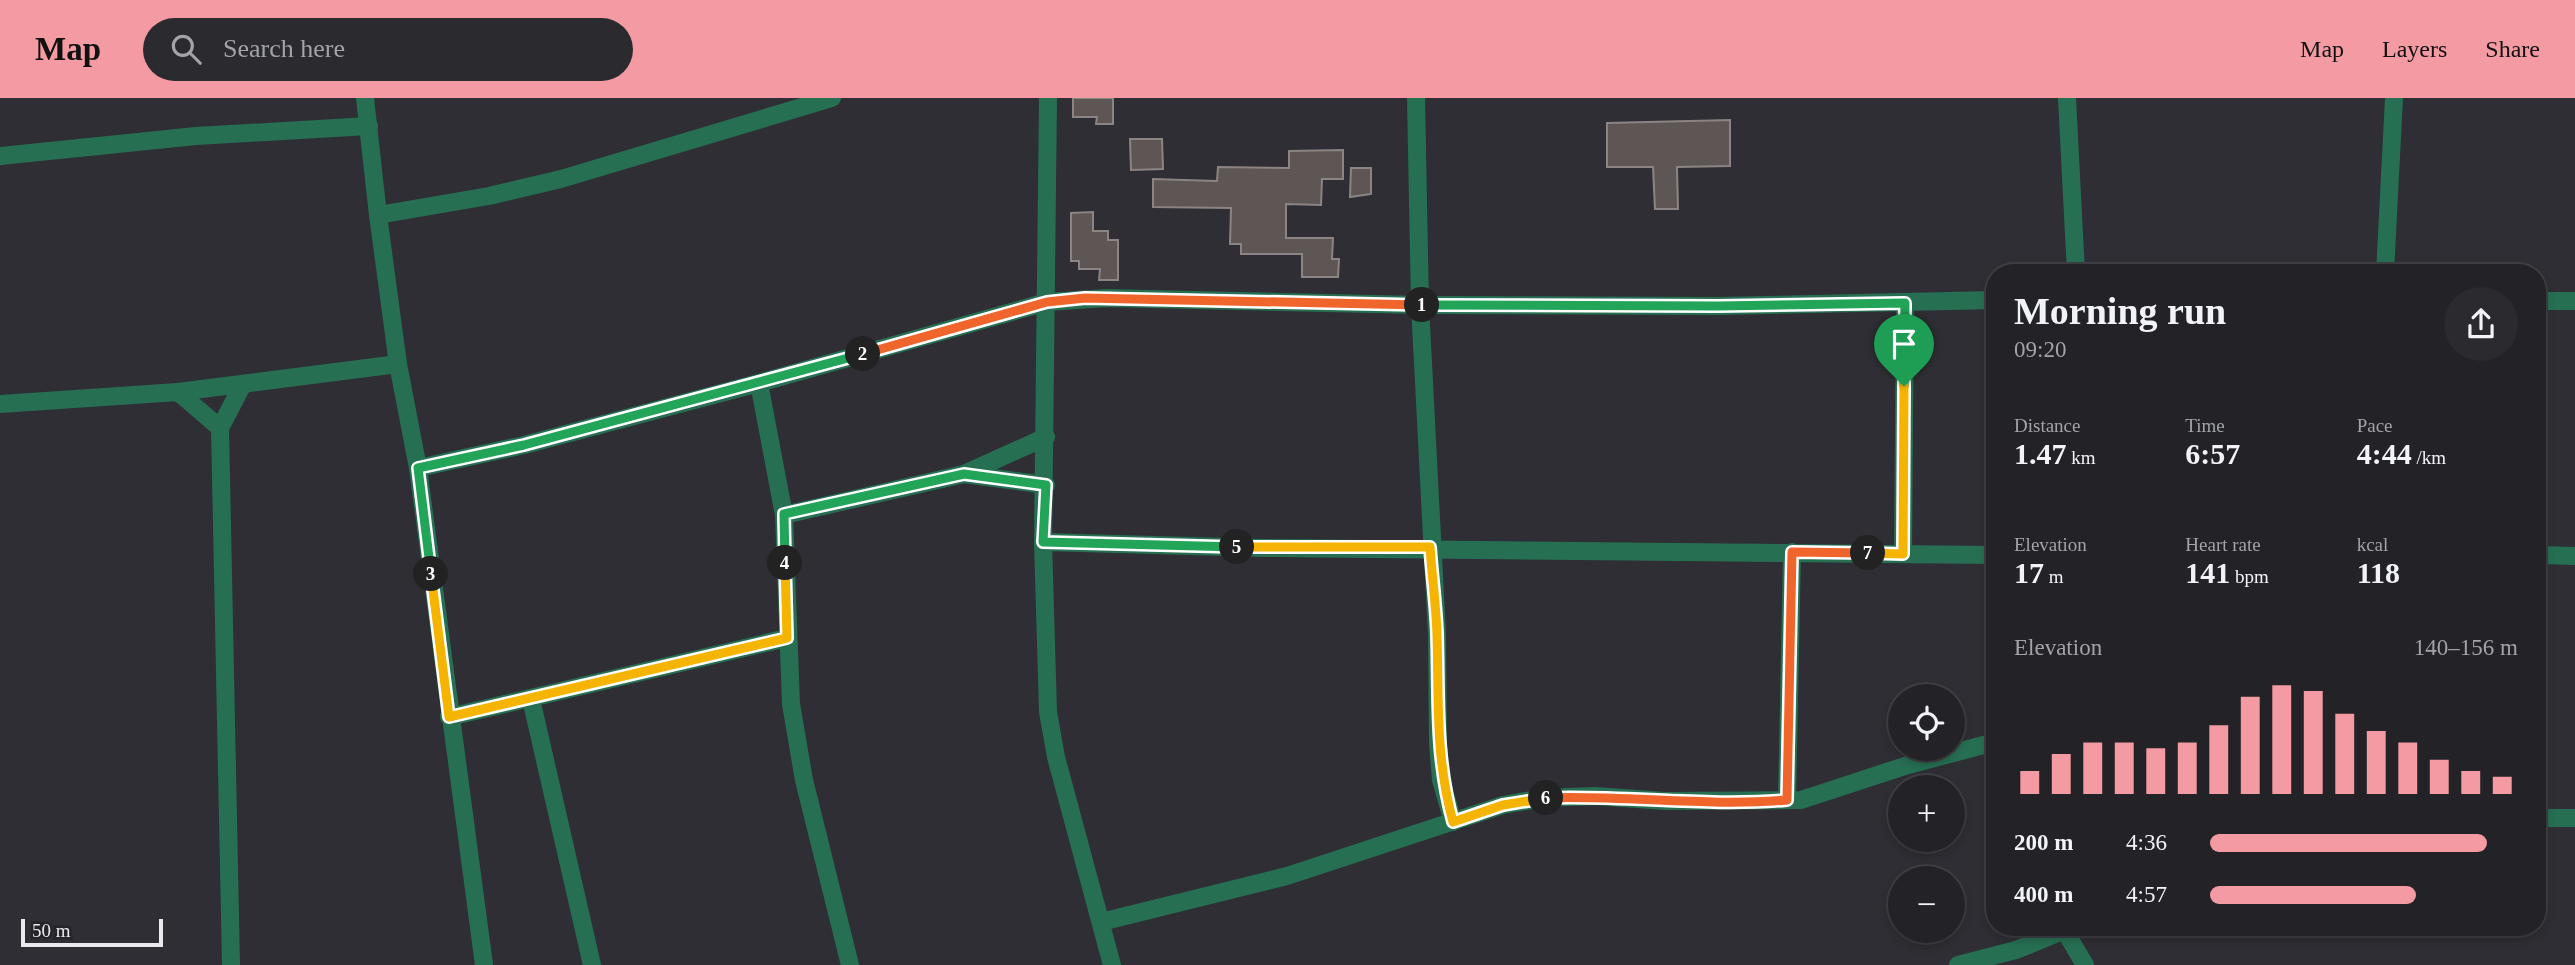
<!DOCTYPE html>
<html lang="en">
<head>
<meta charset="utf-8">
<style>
  body { margin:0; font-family:"Times New Roman",serif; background:#2a2a2f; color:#f1f3f6; height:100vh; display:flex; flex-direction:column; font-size:26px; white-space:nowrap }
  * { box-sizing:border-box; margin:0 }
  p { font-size:23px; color:#a2a4a7 }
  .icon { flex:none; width:38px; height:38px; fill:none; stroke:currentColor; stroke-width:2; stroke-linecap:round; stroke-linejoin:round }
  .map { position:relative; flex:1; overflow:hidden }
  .sheet { position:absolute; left:1986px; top:166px; width:560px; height:672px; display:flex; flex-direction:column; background:#222227; border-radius:28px; box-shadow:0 4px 10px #0003,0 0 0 2px #3f3f44 }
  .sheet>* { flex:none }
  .controls { position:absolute; left:1888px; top:586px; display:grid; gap:14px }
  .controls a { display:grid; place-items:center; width:77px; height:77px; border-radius:50%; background:#222227; box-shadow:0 4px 10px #0003,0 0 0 2px #3f3f44; font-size:35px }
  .scale { position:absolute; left:21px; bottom:18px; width:142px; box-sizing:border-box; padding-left:7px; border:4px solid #eaeaee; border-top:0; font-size:19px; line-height:24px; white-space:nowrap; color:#eaeaee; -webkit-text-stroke:5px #25242a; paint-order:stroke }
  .pin { position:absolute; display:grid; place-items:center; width:60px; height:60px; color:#fff; margin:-72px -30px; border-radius:50% 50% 50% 0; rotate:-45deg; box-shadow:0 0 7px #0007 }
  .pin .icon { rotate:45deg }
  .km { position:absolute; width:35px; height:35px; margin:-18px; border-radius:50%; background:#222; color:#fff; font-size:19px; line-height:35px; text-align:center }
  .round { display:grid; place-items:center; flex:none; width:74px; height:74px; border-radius:37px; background:#2a2a2f }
  .head { display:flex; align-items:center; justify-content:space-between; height:119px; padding:0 28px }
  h1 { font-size:38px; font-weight:700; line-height:52px }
  .metrics { display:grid; grid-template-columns:repeat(3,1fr); gap:10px; height:119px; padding:7px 28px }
  .metrics div { display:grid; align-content:center }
  .metrics b { font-size:30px; font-weight:700 }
  .metrics small { font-size:19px; font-weight:400 }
  .metrics p { font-size:19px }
  .chart { height:196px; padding:14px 28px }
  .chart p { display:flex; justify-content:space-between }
  .chart svg { width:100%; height:126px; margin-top:7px; stroke:#f49aa2; stroke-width:6 }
  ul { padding:0 28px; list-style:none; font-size:23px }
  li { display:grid; grid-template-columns:112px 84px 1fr; align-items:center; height:52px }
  li i { height:18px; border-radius:9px; background:#f49aa2 }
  header { display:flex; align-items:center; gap:42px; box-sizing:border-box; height:98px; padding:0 35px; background:#f49aa2; color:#111 }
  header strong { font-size:33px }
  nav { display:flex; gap:38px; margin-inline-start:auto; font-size:24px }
  .search { width:490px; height:63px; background:#2a2a2f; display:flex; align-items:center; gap:18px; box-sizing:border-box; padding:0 24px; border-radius:38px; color:#a2a4a7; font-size:26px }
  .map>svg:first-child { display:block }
</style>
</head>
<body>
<header>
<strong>Map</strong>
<div class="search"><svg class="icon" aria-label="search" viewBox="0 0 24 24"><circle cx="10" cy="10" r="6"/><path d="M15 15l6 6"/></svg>Search here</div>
<nav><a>Map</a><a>Layers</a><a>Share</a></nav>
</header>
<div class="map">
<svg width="2575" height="867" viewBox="0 0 2575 867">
  <rect width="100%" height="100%" fill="#2e2e34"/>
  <g fill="#5d5654" stroke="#8c8482" stroke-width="2">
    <path d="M1073,0H1113V26H1096L1097,19H1073Z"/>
    <path d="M1730,22V68L1677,69L1678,111H1655L1653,69H1607V25Z"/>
    <path d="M1130,41H1162L1163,71L1131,72Z"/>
    <path d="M1343,52V81H1322L1321,107L1286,106V140H1333L1332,161H1339L1338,179H1302V156H1241V146H1230L1231,110L1153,109V81L1217,83L1218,69L1289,70V53Z"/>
    <path d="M1351,70H1371V96L1350,99Z"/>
    <path d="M1093,114V133H1108V142H1118V182H1099L1100,171H1079V163H1071V115Z"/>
  </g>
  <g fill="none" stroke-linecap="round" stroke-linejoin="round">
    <g stroke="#266f53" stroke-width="18">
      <path d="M365,0L378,117L398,266L418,370L484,867"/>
      <path d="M1048,0L1043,444L1048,614L1056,659L1112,867"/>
      <path d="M1416,0L1420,207L1437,536L1438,645L1441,682L1453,724"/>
      <path d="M2067,0L2076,175"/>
      <path d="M0,58L196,38L369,28"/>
      <path d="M378,117L489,98L561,81L832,0"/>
      <path d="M2385,175L2394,0"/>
      <path d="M2538,203H2575"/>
      <path d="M759,285L784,417L791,606L804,682L850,867"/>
      <path d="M178,294L220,330"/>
      <path d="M0,306L178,294L398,266"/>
      <path d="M418,370L524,347L759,285L1047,204L1107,200L1420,207L1718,208L1995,202"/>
      <path d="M964,376L1046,387"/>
      <path d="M784,417L964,376L1046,339"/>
      <path d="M1043,444L1265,450L1995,457"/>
      <path d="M1903,455L1905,204"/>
      <path d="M2538,457L2575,458"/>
      <path d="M531,601L592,867"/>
      <path d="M449,619L787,540"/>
      <path d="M1787,702L1792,454"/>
      <path d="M2538,720H2575"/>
      <path d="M1101,824L1287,778L1503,707L1543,700L1595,698L1665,703L1801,702L1908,667L1995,644"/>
      <path d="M2065,833L2085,867"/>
      <path d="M231,867L220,330L243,286"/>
      <path d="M1958,867L2016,852L2070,830"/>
    </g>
  </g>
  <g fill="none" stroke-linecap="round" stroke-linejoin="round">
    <g stroke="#fff" stroke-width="14">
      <path id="split-1" d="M1422,207L1718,208L1905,205L1904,288"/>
    </g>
    <g stroke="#fff" stroke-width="14">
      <path id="split-2" d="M863,256L1047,204L1085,200L1422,207"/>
    </g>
    <g stroke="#fff" stroke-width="14">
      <path id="split-3" d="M431,476L418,370L524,347L863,256"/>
    </g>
    <g stroke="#fff" stroke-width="14">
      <path id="split-4" d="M431,476L449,619L787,540L785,465"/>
    </g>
    <g stroke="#fff" stroke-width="14">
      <path id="split-5" d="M785,465L784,416L964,376L1046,387L1043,444L1237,449"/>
    </g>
    <g stroke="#fff" stroke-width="14">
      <path id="split-6" d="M1237,449H1430C1432,478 1436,507 1437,536C1439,604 1435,657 1453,724L1503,707L1546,700"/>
    </g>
    <g stroke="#fff" stroke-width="14">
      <path id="split-7" d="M1546,700C1626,697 1707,709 1787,702L1792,454L1868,455"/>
    </g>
    <g stroke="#fff" stroke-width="14">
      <path id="split-8" d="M1868,455L1903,456L1904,288"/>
    </g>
    <use href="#split-1" stroke="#22a559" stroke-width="9"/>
    <use href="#split-2" stroke="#f0652b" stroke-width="9"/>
    <use href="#split-3" stroke="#22a559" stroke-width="9"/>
    <use href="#split-4" stroke="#f5b400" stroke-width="9"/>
    <use href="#split-5" stroke="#22a559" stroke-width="9"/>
    <use href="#split-6" stroke="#f5b400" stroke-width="9"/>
    <use href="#split-7" stroke="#f0652b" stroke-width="9"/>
    <use href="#split-8" stroke="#f5b400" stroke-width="9"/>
  </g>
</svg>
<div class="controls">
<a><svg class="icon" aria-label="locate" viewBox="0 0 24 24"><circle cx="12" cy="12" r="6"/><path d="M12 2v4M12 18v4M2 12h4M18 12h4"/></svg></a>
<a>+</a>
<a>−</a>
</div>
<div class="scale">50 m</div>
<div class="pin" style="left:1904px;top:288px;background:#1e9e55"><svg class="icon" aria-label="arrive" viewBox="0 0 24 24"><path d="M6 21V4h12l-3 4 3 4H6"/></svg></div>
<b class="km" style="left:1422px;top:207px">1</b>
<b class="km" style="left:863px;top:256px">2</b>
<b class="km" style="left:431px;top:476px">3</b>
<b class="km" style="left:785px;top:465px">4</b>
<b class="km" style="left:1237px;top:449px">5</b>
<b class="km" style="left:1546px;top:700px">6</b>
<b class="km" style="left:1868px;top:455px">7</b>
<section class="sheet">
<div class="head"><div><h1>Morning run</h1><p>09:20</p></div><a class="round"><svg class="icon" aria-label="share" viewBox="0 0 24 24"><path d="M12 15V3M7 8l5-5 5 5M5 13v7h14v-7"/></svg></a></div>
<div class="metrics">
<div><p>Distance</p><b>1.47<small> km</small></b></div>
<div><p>Time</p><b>6:57</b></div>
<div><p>Pace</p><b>4:44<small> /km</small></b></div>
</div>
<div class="metrics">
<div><p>Elevation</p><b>17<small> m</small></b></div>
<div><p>Heart rate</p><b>141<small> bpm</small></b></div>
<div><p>kcal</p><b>118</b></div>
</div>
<div class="chart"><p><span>Elevation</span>140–156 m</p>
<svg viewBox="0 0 160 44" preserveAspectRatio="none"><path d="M5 44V36M15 44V30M25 44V26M35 44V26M45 44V28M55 44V26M65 44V20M75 44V10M85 44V6M95 44V8M105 44V16M115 44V22M125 44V26M135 44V32M145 44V36M155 44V38"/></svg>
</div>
<ul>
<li><b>200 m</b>4:36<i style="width:90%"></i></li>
<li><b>400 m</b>4:57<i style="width:67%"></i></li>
</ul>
</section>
</div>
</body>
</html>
